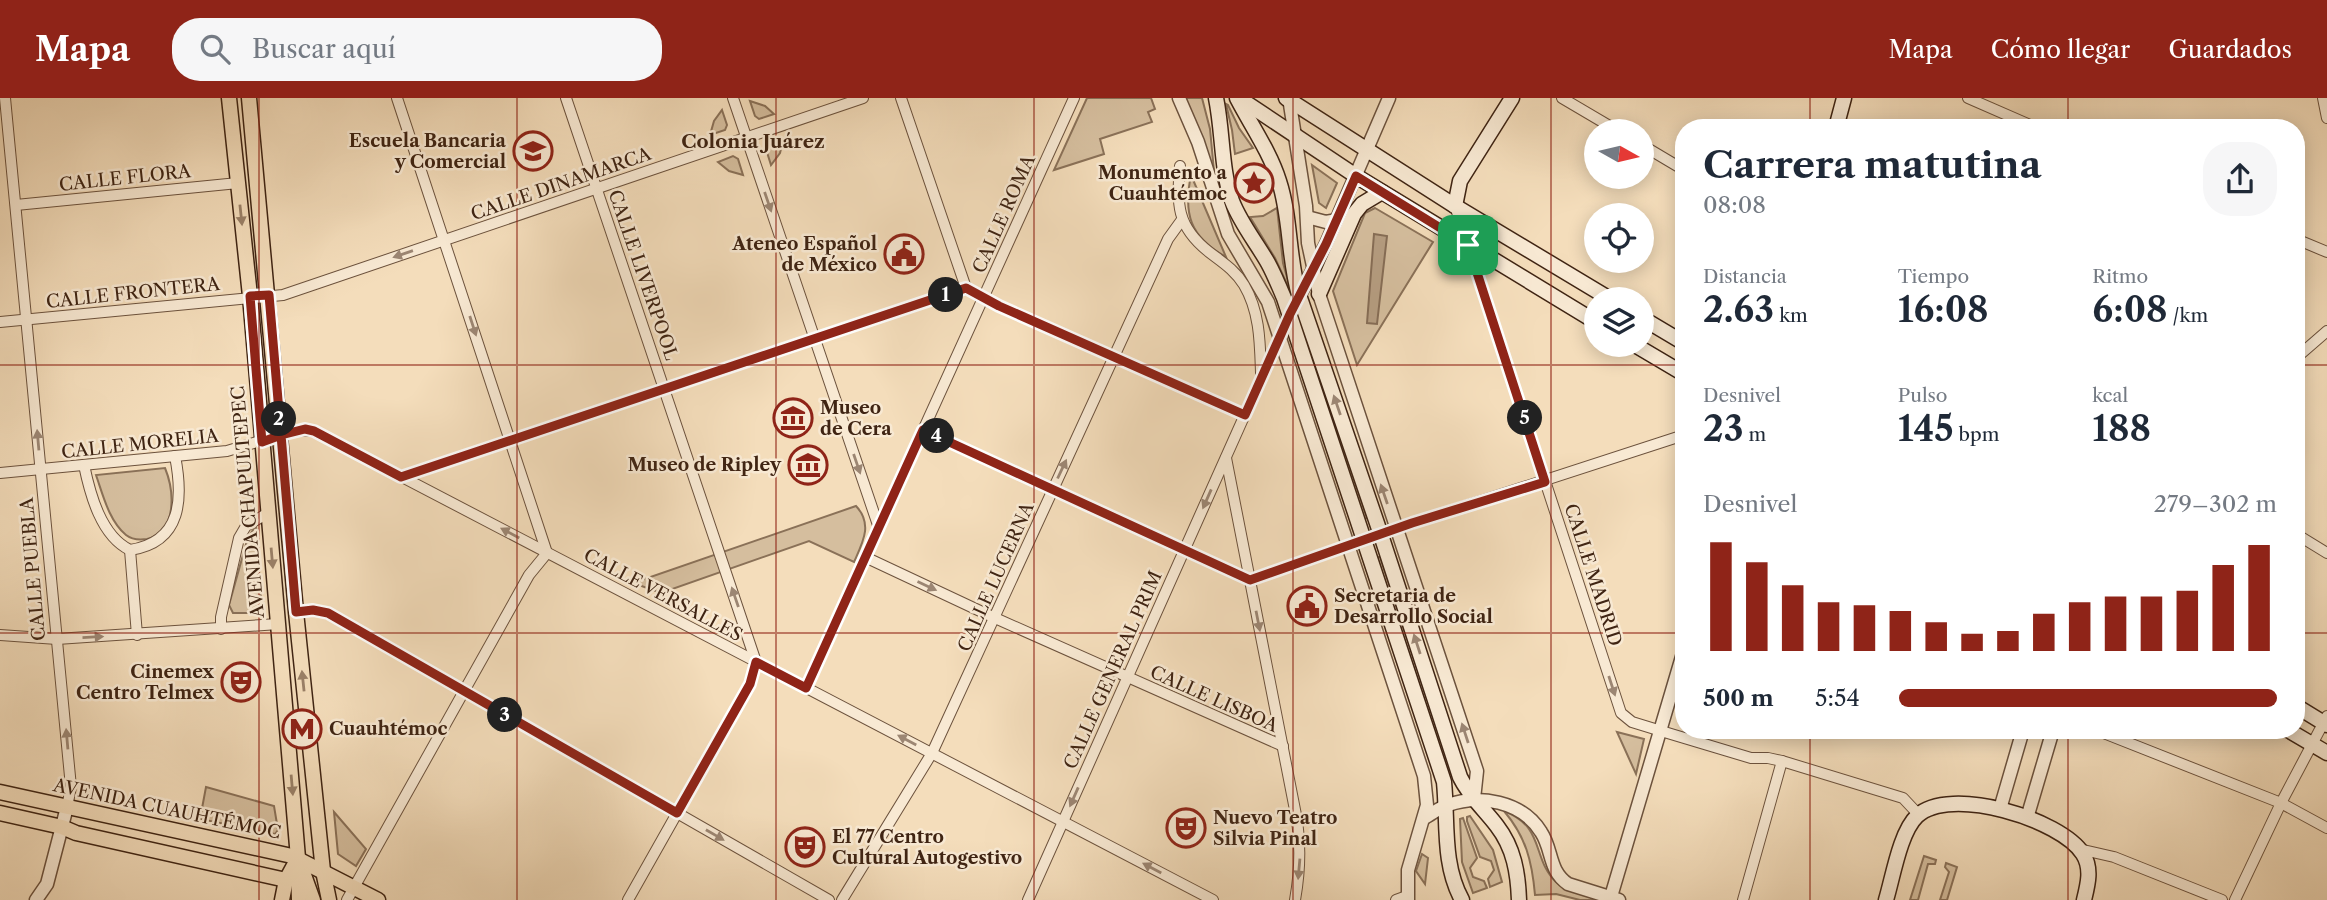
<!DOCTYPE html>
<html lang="es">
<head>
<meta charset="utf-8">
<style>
  body { margin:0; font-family:"Libre Caslon Text",serif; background:#f6f6f7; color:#1f2937; height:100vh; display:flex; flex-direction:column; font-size:26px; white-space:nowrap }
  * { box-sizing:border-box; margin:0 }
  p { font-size:23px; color:#747a83 }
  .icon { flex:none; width:38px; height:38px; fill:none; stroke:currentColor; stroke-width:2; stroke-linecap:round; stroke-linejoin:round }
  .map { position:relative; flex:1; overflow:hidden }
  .sheet { position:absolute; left:1675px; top:21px; width:630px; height:620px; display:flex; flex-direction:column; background:#fff; border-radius:28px; box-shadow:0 4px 18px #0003 }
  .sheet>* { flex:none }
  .needle { width:46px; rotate:98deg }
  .tools { position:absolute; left:1584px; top:21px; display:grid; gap:14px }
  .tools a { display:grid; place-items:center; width:70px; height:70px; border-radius:50%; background:#fff; box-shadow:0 4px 18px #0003; font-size:35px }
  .pin { position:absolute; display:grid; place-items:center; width:60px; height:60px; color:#fff; margin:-30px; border-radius:14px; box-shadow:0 4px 10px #0006 }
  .km { position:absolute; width:35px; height:35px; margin:-18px; border-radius:50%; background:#222; color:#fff; font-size:19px; line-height:35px; text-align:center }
  .round { display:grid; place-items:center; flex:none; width:74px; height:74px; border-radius:28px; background:#f6f6f7 }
  .summary { display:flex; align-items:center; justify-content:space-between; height:119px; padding:0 28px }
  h1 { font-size:38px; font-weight:800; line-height:52px }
  .figures { display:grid; grid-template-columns:repeat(3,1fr); gap:10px; height:119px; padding:7px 28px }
  .figures div { display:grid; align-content:center }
  .figures b { font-size:35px; font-weight:800 }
  .figures small { font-size:19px; font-weight:400 }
  .figures p { font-size:19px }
  .chart { height:196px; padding:14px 28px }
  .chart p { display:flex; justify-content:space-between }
  .chart svg { width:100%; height:126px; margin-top:7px; stroke:#8f2418; stroke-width:6 }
  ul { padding:0 28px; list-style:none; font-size:23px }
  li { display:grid; grid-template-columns:112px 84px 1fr; align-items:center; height:52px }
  li i { height:18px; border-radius:9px; background:#8f2418 }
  header { display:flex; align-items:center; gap:42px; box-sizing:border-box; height:98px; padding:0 35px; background:#8f2418; color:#fff }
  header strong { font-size:33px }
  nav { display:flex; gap:38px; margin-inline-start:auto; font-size:24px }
  .search { width:490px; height:63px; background:#f6f6f7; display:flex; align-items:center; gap:18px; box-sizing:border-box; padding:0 24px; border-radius:28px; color:#747a83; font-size:26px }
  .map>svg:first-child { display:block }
</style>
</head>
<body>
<header>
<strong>Mapa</strong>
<div class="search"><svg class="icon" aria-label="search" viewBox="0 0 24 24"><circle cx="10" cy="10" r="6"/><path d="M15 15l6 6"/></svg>Buscar aquí</div>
<nav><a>Mapa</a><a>Cómo llegar</a><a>Guardados</a></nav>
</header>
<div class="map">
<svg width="2327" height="802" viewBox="0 0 2327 802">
  <rect width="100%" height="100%" fill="#f4ddbb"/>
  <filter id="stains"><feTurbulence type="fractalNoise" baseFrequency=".00286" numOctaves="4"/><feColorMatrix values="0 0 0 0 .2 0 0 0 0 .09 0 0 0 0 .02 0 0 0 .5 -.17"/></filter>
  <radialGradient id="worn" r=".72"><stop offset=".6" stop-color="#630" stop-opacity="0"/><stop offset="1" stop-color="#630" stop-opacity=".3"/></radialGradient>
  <g fill="#d5be9e" stroke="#8a7158" stroke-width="2">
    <path d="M1087,0H1151L1155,11L1148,14L1152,24L1100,41L1104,56L1054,72Z"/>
    <path d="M1185,0H1202L1210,31L1214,73Z"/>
    <path d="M750,3L765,8L774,16L759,21L755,18Z"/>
    <path d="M1226,6L1228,7L1239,30L1253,50L1235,56L1232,32Z"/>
    <path d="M722,12L727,27L725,32L710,37L714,23Z"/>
    <path d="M783,42L780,55L771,67L766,51L768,47Z"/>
    <path d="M733,58L738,61L743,77L729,73L718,64Z"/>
    <path d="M1312,67L1337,85L1326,110L1319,105Z"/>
    <path d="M1191,77L1226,159C1190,139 1183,116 1191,77Z"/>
    <path d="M1277,110L1283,165L1292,197L1275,160L1250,119L1263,118Z"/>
    <path d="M1375,110L1433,144L1357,267L1333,193L1365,115Z"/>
    <path d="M1305,236L1367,420L1364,421L1303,237Z"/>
    <path d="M165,370C174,392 178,434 147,441C140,442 131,441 126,437C109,423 103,397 96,377Z"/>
    <path d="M856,408C873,426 863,444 854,464L809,443L661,495L633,485Z"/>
    <path d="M256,428L262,515H233L229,507L248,439Z"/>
    <path d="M1377,459H1380L1452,676H1449Z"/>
    <path d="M1617,634L1644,641L1636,676Z"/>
    <path d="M206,689L274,708L278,732L275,736L200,721Z"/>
    <path d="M1504,713C1546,729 1531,761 1557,785C1568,795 1587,795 1596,802H1580L1556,796L1535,797C1532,763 1526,739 1504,713Z"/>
    <path d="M334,714L366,751L356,768L338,756Z"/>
    <path d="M1470,718L1493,752L1502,784L1490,789L1488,781L1494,772L1491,763L1480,759L1467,723V719Z"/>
    <path d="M1463,720L1477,760L1470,770L1473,779L1484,783L1487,790L1473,795L1462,764L1460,721Z"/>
    <path d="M1422,756L1428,760L1425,786L1416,773Z"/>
    <path d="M1924,758L1936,762L1935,766H1928L1918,802H1910Z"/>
    <path d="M1946,765L1957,769L1947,802H1940L1949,774L1945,769Z"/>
  </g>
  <path fill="#b69e82" stroke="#866d56" stroke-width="2" d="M1374,136L1387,138L1377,226L1367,225Z"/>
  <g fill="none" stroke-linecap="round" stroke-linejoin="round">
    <g stroke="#6c523d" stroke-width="12">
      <g id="minor">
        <path d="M5,0L71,689L67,709"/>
        <path d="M566,0L756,564L750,586L628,802"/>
        <path d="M733,0L879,430"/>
        <path d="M901,0L966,190"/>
        <path d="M1562,0L1618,33"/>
        <path d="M1968,0L2037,30"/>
        <path d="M2323,0L2327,20"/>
        <path d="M1642,47L1684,72"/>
        <path d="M1180,68C1177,106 1176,128 1209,154C1222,164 1235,172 1244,187C1260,214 1260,245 1261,275"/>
        <path d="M16,107L238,85"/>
        <path d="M1455,108L1621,615L1632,624L1671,636L1751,660H1768L1782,663L1903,700L1918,716"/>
        <path d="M2296,141L2327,154"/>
        <path d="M966,190L999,208L1245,317"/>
        <path d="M0,224L283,197L863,0"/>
        <path d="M2296,260L2327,233"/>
        <path d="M923,332L1250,482L1413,425L1684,337"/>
        <path d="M1226,360L1297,722C1301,750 1300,774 1295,802"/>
        <path d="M84,367C90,396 101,438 130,452C183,444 183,399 175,358"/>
        <path d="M0,375L227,353L297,332L314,333L1213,802"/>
        <path d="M401,379L966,190"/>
        <path d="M2296,436L2327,455"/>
        <path d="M130,452L137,537"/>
        <path d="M865,459L995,520L1283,648"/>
        <path d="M296,514L313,512L328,515L829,802"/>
        <path d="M221,531V519L239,440L246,428L268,415"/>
        <path d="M0,537L57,541L278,526"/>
        <path d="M806,590L1074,0"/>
        <path d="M2096,632L2281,705L2327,730"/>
        <path d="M2079,751L2114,759L2222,802"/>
        <path d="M347,802L529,477L547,455L397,0"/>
        <path d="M842,802L932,655L1168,141L1181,123"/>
        <path d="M1028,802L1280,238"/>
        <path d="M1396,802L1407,798"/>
        <path d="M1743,802L1782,663"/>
        <path d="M2235,802L2281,705L2327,618"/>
      </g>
    </g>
    <g stroke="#6c523d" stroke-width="15">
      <g id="tertiary">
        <path d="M1179,0L1198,44L1228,136L1268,204L1424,678L1427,707L1408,772V802"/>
        <path d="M1289,0L1306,108L1308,145L1319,196L1477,673L1474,701"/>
        <path d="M1307,119L1326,124L1337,122"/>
        <path d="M1287,222L1326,146L1389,0"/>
        <path d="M2000,711L2023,632"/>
        <path d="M1424,720C1432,716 1440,709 1448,707C1479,696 1522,703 1541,734C1553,752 1548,772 1568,786L1619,802"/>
        <path d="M2027,720L2053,632"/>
        <path d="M36,802L47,786L67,709"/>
        <path d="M1610,802L1684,552"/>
      </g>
    </g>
    <g stroke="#3f2413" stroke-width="17">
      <g id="secondary">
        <path d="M1216,0C1223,34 1221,71 1232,103C1241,126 1256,144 1268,165C1274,176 1279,188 1284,200L1444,684C1448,723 1442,766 1462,802"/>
        <path d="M1237,0C1251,27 1270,54 1279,83C1291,120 1288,159 1299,197L1381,437L1460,679C1469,698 1484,711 1497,728C1514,750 1518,775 1519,802"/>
        <path d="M1239,0L1356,78L1596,224"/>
        <path d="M1286,0L1455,108L1610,201"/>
        <path d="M1836,30L1844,0"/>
        <path d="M1455,108L1460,83L1512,0"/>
        <path d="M1319,196L1354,116L1362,106L1382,94"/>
        <path d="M1642,220L1684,245"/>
        <path d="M1635,247L1684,276"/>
        <path d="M2296,608L2327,627"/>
        <path d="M2288,632L2327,655"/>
        <path d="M1886,802C1893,779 1900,734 1917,718C1949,687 2061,721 2083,756C2092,770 2088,786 2084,802"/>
      </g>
    </g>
    <g stroke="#3f2413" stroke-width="17">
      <g id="primary">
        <path d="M229,0L250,198L298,760L313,802"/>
        <path d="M249,0L296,514L323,773L329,802"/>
        <path d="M0,694L292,758L378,802"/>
        <path d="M0,715L62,729L76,735L286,782"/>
        <path d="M298,772L299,802"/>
        <path d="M282,802L286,782L298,760"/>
      </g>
    </g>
    <use href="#minor" stroke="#f8e9d3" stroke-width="10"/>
    <use href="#tertiary" stroke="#f8e9d3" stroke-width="12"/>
    <use href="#secondary" stroke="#f8e9d3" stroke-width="14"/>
    <use href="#primary" stroke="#f4ddbb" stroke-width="14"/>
  </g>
  <defs><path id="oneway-solid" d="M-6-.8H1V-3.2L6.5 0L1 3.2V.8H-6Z" transform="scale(1.75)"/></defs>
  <g fill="#9c8673">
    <use href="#oneway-solid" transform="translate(768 104) rotate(71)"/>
    <use href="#oneway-solid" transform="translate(403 156) rotate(161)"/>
    <use href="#oneway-solid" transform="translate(473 228) rotate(72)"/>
    <use href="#oneway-solid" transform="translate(1337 307) rotate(-109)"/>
    <use href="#oneway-solid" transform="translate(38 342) rotate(-95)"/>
    <use href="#oneway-solid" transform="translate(857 366) rotate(71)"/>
    <use href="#oneway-solid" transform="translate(1062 371) rotate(-65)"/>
    <use href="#oneway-solid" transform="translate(1384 396) rotate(-109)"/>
    <use href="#oneway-solid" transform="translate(1207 401) rotate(114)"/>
    <use href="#oneway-solid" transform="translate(510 435) rotate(-152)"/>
    <use href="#oneway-solid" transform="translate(927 488) rotate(25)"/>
    <use href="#oneway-solid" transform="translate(735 499) rotate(-109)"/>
    <use href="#oneway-solid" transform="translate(1258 523) rotate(79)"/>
    <use href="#oneway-solid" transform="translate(93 539) rotate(-3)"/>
    <use href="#oneway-solid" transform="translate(1417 546) rotate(-108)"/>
    <use href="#oneway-solid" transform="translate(1612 588) rotate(72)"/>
    <use href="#oneway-solid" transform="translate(1465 635) rotate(-108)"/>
    <use href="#oneway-solid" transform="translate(67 641) rotate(-95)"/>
    <use href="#oneway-solid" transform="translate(907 642) rotate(-152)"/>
    <use href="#oneway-solid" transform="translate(1074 699) rotate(114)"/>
    <use href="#oneway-solid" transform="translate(715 737) rotate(30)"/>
    <use href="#oneway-solid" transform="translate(1152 770) rotate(-152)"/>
    <use href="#oneway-solid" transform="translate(1299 771) rotate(95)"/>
  </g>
  <g fill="#9a8067">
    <use href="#oneway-solid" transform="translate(241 117) rotate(84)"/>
    <use href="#oneway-solid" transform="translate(272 460) rotate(85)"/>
    <use href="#oneway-solid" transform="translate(303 583) rotate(-96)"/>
    <use href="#oneway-solid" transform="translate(292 687) rotate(85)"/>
  </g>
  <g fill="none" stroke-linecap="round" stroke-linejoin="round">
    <g stroke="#fff" stroke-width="14">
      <path id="route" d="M1468,147L1356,78L1326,146L1290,216L1245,317L999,208L966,190L401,379L314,333L305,331L281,337L269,197L250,198L262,344L281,337L296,514L313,512L328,515L677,715L750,586L756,564L806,590L923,332L1250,482L1412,425L1545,384L1468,147"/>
    </g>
    <use href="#route" stroke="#8f2418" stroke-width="9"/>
  </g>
  <path fill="none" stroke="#8f2418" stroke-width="2" stroke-opacity="0.55" d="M259,0V802M517,0V802M776,0V802M1034,0V802M1293,0V802M1551,0V802M1810,0V30M2068,0V30M0,267H1684M2296,267H2327M0,535H1684M2296,535H2327M1810,632V802M2068,632V802"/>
  <defs>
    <g id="university-ring" transform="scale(2.0125)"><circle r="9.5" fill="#f8e9d3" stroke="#8f2418" stroke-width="1.5"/><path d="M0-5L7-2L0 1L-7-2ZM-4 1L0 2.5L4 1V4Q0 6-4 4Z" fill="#8f2418"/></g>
    <g id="sight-ring" transform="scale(2.0125)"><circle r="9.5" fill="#f8e9d3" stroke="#8f2418" stroke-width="1.5"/><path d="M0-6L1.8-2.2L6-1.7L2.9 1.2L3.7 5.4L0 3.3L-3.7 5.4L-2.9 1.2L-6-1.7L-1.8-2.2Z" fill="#8f2418"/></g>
    <g id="civic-ring" transform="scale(2.0125)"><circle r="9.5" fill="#f8e9d3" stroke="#8f2418" stroke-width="1.5"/><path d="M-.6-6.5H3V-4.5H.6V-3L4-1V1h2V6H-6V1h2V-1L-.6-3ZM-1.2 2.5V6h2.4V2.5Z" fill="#8f2418"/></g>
    <g id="museum-ring" transform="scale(2.0125)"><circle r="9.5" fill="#f8e9d3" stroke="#8f2418" stroke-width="1.5"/><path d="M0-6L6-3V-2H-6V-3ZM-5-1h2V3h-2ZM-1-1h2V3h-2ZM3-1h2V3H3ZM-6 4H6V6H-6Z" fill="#8f2418"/></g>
    <g id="theatre-ring" transform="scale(2.0125)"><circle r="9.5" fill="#f8e9d3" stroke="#8f2418" stroke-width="1.5"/><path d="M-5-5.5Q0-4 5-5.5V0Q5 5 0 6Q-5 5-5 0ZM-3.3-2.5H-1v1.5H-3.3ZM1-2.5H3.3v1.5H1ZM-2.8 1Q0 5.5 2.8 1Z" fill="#8f2418"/></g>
    <g id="metro-ring" transform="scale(2.0125)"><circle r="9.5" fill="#f8e9d3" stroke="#8f2418" stroke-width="1.5"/><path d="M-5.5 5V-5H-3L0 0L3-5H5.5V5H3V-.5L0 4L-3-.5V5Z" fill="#8f2418"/></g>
  </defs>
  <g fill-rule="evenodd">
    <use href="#university-ring" x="533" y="53"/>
    <use href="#sight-ring" x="1254" y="85"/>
    <use href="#civic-ring" x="904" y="156"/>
    <use href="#museum-ring" x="793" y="320"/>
    <use href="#museum-ring" x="808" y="367"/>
    <use href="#civic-ring" x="1307" y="508"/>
    <use href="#theatre-ring" x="241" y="584"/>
    <use href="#metro-ring" x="302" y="631"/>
    <use href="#theatre-ring" x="1186" y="730"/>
    <use href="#theatre-ring" x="805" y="749"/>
  </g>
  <g text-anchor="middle" stroke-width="5" stroke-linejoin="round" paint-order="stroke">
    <g font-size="18" font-weight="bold" fill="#3f2413" stroke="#f8e9d3" text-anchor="end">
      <text x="506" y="49">Escuela Bancaria<tspan x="506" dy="21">y Comercial</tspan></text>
      <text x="1227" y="81">Monumento a<tspan x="1227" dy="21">Cuauhtémoc</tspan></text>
      <text x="877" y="152">Ateneo Español<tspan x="877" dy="21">de México</tspan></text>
      <text x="820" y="316" text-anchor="start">Museo<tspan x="820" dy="21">de Cera</tspan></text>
      <text x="781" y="373">Museo de Ripley</text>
      <text x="1334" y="504" text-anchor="start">Secretaria de<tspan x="1334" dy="21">Desarrollo Social</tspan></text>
      <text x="214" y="580">Cinemex<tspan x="214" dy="21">Centro Telmex</tspan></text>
      <text x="329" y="637" text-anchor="start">Cuauhtémoc</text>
      <text x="1213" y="726" text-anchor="start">Nuevo Teatro<tspan x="1213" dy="21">Silvia Pinal</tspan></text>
      <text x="832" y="745" text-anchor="start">El 77 Centro<tspan x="832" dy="21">Cultural Autogestivo</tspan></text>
    </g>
    <g font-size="18" fill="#3f2413" stroke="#f8e9d3">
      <text transform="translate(125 80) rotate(-6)" y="6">CALLE FLORA</text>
      <text transform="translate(561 86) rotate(-19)" y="6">CALLE DINAMARCA</text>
      <text transform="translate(1004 116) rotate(-66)" y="6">CALLE ROMA</text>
      <text transform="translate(643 177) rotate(71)" y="6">CALLE LIVERPOOL</text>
      <text transform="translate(133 195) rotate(-6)" y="6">CALLE FRONTERA</text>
      <text transform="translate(140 346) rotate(-6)" y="6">CALLE MORELIA</text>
      <text transform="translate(248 404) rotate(-95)" y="6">AVENIDA CHAPULTEPEC</text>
      <text transform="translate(33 471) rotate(-95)" y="6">CALLE PUEBLA</text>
      <text transform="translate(1593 477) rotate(72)" y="6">CALLE MADRID</text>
      <text transform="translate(996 479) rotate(-66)" y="6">CALLE LUCERNA</text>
      <text transform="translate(663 497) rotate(28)" y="6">CALLE VERSALLES</text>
      <text transform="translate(1113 572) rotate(-66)" y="6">CALLE GENERAL PRIM</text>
      <text transform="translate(1214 601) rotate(24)" y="6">CALLE LISBOA</text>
      <text transform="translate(167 711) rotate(12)" y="6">AVENIDA CUAUHTÉMOC</text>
    </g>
    <g font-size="19" font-weight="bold" fill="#3f2413" stroke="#f8e9d3">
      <text x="753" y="50">Colonia Juárez</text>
    </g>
  </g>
  <rect width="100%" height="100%" filter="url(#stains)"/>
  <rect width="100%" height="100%" fill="url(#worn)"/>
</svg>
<div class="tools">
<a><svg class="needle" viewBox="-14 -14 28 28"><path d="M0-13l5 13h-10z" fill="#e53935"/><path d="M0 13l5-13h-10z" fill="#747a83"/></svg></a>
<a><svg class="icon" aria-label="locate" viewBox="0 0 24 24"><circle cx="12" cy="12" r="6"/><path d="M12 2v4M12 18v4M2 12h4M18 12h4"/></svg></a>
<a><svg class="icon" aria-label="layers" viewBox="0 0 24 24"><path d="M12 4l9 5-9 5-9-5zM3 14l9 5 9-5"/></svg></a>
</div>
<div class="pin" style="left:1468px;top:147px;background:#1e9e55"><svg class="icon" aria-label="arrive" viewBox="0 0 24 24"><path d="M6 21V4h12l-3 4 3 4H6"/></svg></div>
<b class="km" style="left:946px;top:197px">1</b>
<b class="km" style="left:279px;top:321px">2</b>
<b class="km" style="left:505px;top:617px">3</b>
<b class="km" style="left:937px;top:338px">4</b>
<b class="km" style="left:1525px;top:320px">5</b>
<section class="sheet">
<div class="summary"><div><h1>Carrera matutina</h1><p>08:08</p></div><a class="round"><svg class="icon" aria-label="share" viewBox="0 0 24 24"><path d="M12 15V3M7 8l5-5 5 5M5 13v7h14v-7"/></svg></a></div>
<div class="figures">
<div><p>Distancia</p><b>2.63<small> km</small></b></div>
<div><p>Tiempo</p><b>16:08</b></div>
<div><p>Ritmo</p><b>6:08<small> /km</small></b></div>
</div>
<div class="figures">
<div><p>Desnivel</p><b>23<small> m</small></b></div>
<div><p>Pulso</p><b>145<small> bpm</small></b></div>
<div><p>kcal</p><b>188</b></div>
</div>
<div class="chart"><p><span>Desnivel</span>279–302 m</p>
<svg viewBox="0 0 160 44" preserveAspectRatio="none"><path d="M5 44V6M15 44V13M25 44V21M35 44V27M45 44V28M55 44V30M65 44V34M75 44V38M85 44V37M95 44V31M105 44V27M115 44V25M125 44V25M135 44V23M145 44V14M155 44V7"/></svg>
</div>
<ul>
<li><b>500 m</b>5:54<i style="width:100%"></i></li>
</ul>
</section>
</div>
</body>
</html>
